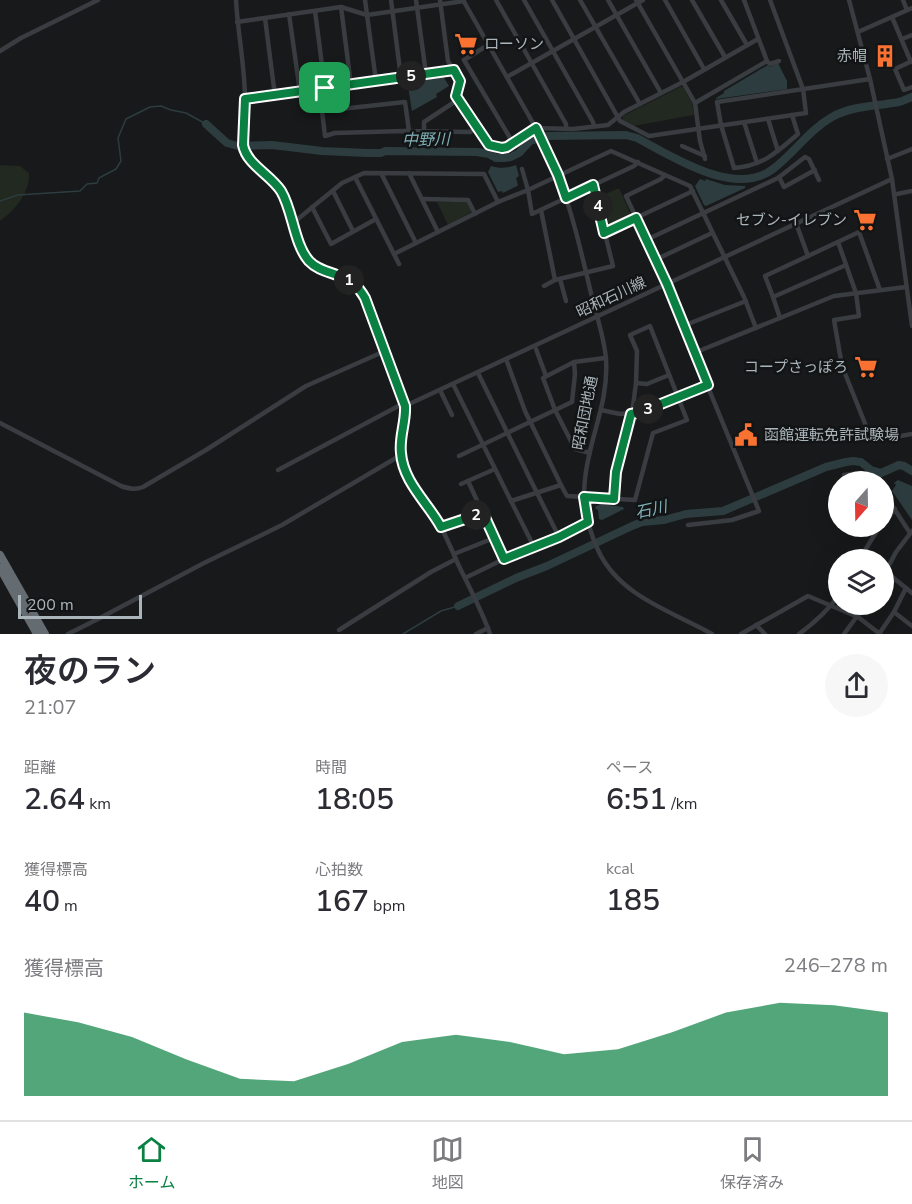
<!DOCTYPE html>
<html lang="ja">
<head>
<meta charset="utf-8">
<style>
  body { margin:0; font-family:"Nunito Sans","Noto Sans JP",sans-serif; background:#f7f7f7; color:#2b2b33; height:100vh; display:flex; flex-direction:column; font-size:22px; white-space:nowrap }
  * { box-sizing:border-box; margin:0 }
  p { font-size:20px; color:#7c7c81 }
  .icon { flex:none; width:33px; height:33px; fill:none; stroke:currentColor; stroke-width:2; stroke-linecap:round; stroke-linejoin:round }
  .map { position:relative; height:634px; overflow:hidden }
  .panel { display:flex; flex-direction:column; background:#fff; flex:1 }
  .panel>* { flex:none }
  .needle { width:39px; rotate:200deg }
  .tools { position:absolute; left:828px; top:471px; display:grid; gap:12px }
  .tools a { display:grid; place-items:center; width:66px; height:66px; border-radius:50%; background:#fff; box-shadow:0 6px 24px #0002; font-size:30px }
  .scale { position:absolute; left:18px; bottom:15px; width:124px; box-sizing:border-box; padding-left:6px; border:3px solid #aab5bb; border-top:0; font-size:16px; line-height:21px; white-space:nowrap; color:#aab5bb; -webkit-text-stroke:4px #131415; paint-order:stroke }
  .pin { position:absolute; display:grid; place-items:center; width:51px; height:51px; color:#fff; margin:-26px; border-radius:12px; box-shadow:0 3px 9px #0006 }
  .km { position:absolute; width:30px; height:30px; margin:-15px; border-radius:50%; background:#222; color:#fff; font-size:16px; line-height:30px; text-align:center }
  .round { display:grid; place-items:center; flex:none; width:63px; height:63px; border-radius:32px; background:#f7f7f7 }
  .headline { display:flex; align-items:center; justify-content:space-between; height:102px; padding:0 24px }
  h1 { font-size:33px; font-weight:600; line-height:45px }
  .stats { display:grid; grid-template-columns:repeat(3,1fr); gap:9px; height:102px; padding:6px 24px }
  .stats div { display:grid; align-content:center }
  .stats b { font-size:30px; font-weight:600 }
  .stats small { font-size:16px; font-weight:400 }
  .stats p { font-size:16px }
  .chart { height:168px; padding:12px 24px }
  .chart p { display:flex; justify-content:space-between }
  .chart svg { width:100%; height:108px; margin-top:6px; fill:#0b8043; opacity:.7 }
  .tab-bar { display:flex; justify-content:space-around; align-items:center; height:84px; border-top:2px solid #e1e1e2; background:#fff; font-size:16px; color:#7c7c81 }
  .tab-bar a { display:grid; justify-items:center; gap:3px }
  .tab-bar .on { color:#0b8043 }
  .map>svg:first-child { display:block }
</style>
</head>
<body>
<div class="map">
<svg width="912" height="634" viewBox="0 0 912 634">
  <rect width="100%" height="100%" fill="#18191a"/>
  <g fill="#212920">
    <path d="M680,87H683L692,103L694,115L633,126L622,120L623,116Z"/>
    <path d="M0,165L20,166L29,173C30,193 15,210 0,221Z"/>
    <path d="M619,188L631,215V217L608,227L605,226L599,197Z"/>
    <path d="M437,202H465L467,203L471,211L470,213L448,225Z"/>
  </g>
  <g fill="#2d3d3f">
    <path d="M778,63L787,81V89L716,99V98L724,93V91L768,65L770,67Z"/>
    <path d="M442,75L449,86L436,94L437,97L412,111L407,80Z"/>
    <path d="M516,165L519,176L516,178L518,185L517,186L503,193L502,191L498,192L488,172L491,166C500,169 507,168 516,165Z"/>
    <path d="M700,179L705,181L706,179L725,185L745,186V188L706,206L704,205L695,186Z"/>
    <path d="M898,480L912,486V520L892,491L896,485L894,483Z"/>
    <path d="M600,504L623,507L624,509L602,520L599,519L598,510L596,509L595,507Z"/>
  </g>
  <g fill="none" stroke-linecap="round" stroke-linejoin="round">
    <g stroke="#2d3d3f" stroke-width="1.5">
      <path d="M0,201L18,195L80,191L87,184L97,183L99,178L116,169L121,161L118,138L126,119L150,107L161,106L171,110L186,113L206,124"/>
      <path d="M403,634L441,611L458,606"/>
    </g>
    <g stroke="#2d3d3f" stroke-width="8">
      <path d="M206,124L227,143L238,146L272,145L322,151L367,153H381L385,151L477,152L489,154L496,158H504L511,157L519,153L530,141L547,136L626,135L637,138C673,157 735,198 773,169C794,153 809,130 832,117C848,108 868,106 886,104C890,103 895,103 899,102C904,101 908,98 912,97"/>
      <path d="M458,606L516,578L547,566L632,526L642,522L664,520L686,514L723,511L826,467L846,462L853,461L861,462L871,470L881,473L899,465L904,466L912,471"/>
    </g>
    <g stroke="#393c40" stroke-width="4.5">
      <path d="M236,0C238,38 247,76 245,114C244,125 240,140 244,150C249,163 263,170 272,180C278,186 283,195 286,203C293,221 296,248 310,262C322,275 341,273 354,284C359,288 362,293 365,299L405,406C406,425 398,442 402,461C407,484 425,501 437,520C446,535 452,551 459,566C470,589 482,611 490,634"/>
      <path d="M365,0L376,81"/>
      <path d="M391,0L401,78"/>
      <path d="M416,0L426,74"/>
      <path d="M440,0L448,61L460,81L457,96L489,145L502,148L507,147L535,128L573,129L608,125L624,112L683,82L758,39"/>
      <path d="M463,0C481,32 499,63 517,95C532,121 547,147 558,175C572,212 581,251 590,289C595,312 604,335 606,359C609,403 589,438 585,479C582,504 588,528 598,550C619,596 671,611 712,634"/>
      <path d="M496,0L566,124V128"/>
      <path d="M524,0L593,122L594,126"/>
      <path d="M552,0L620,121L649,136L806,113L803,89L770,0"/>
      <path d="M580,0L640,104"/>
      <path d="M608,0L661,93"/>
      <path d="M636,0L695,103L700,141L705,159"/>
      <path d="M665,0L704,69"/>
      <path d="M692,0L725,57"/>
      <path d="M721,0L747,45"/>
      <path d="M849,0L870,79L892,179L912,326"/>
      <path d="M903,0L907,10"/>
      <path d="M341,7L351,85"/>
      <path d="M315,11L325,88"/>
      <path d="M289,14L300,92"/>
      <path d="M892,17L911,62"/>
      <path d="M265,18L275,96"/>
      <path d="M237,22L341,7L367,15L464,1"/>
      <path d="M858,32L912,8"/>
      <path d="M902,39L912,35"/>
      <path d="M488,45L464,60L513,143"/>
      <path d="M0,51L21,38L98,0"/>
      <path d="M767,61L770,64L779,61"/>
      <path d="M912,61L895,69L904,90L912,87"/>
      <path d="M507,77L643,0"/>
      <path d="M245,99L454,71"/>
      <path d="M695,103L767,61L744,0"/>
      <path d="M792,115L798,134C777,152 763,166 734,168L721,125L717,102L870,79"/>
      <path d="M768,119L778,151"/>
      <path d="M744,122L757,163"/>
      <path d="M409,131L405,102L322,111L325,136L335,133L404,131L470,132L477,128"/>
      <path d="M424,131V122L459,99"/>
      <path d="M682,146L705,156"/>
      <path d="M887,159L912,149"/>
      <path d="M638,162L634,166L532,214L528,190L611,151L690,186L744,297L756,328"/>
      <path d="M381,173L416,243"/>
      <path d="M409,173L438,232"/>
      <path d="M665,175L661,179L626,196L667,284L694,353L759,511L732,520L688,525"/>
      <path d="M355,177L399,264"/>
      <path d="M779,177L784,187L815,170"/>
      <path d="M333,191L353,231"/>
      <path d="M897,194L912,191"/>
      <path d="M423,199L468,200L475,214"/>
      <path d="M312,207L331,244L376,219"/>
      <path d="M541,210L555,280"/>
      <path d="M293,223L342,183L364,173L484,174L498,202"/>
      <path d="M796,223L808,256L859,232L880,290"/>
      <path d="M604,233L693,191"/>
      <path d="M646,240L778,178L805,157L809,159L819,180"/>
      <path d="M838,242L856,293L859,316L834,320L842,366L872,441L912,434"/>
      <path d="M394,254L498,202L528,190L522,169"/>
      <path d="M655,260L712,233"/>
      <path d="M560,279L566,301"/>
      <path d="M544,286L555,280L613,266L593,185"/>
      <path d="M773,297L765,276L808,256"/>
      <path d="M780,318L773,297L846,265"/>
      <path d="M683,326L746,301"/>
      <path d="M536,349L546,376"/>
      <path d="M694,353L834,296L906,287"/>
      <path d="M574,362L543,378L555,410L575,449L590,453"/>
      <path d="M478,373L537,493"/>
      <path d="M636,383L647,384L669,375"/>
      <path d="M453,384L511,501L561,485L525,411L506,359"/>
      <path d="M440,390L452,415"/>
      <path d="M405,406L892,179"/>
      <path d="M601,410L620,414L641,412L708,385"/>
      <path d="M0,423L121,486C130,489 135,490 143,487L206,450L306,386L385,351"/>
      <path d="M459,456L572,402L575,374L574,362L605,358"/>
      <path d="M278,470L404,403"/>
      <path d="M468,481L504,559"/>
      <path d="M848,482L844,475L859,473L866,482"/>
      <path d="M461,484L495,469"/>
      <path d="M561,485L567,496L635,500L653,433L687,420L650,326L630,335L637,351L636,383L633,406L616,472L614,499"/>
      <path d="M537,493L559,537"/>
      <path d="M884,493L910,533"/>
      <path d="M511,501L534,547"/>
      <path d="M884,522L895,509"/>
      <path d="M441,527L483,513"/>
      <path d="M454,554L494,538"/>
      <path d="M859,560L880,526"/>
      <path d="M885,571L912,593"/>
      <path d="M884,575L896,552L912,531"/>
      <path d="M465,578L504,559L559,537L588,522"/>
      <path d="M894,612L912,626"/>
      <path d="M756,625L765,634"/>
      <path d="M339,630L431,572L456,559"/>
      <path d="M68,634L98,619L204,563L282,525L401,455"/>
      <path d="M476,634L488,628"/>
      <path d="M741,634L808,596L858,617L880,634"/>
      <path d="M799,634C814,623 827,612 838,596"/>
      <path d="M844,634L866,604"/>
      <path d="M879,634L894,612L906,588"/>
    </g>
    <g stroke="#656c71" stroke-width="8">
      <path d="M0,555L45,634"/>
      <path d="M0,568L37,634"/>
    </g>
  </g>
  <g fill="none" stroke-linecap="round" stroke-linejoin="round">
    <g stroke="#fff" stroke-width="12">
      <path id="route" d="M454,70L460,81L456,96L489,145L502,148L507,147L536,128L558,175L566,198L593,185L604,233L636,218L667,284L708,385L641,412L631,414L616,472L614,499L584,497L588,522L559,537L504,559L483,513L441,527C428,503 403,482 401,453C399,437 406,422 405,406L365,298C362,293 359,288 354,284C340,272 321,274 309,261C294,244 293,211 281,191C270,174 247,165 243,145L245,99Z"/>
    </g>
    <use href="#route" stroke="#0b8043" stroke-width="8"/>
  </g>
  <defs>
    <g id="supermarket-bare" transform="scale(1.8)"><path d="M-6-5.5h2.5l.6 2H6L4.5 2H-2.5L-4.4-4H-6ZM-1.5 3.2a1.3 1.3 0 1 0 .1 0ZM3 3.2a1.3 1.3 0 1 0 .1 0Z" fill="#fa7231" stroke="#131415" stroke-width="2.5" paint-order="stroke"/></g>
    <g id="building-bare" transform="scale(1.8)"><path d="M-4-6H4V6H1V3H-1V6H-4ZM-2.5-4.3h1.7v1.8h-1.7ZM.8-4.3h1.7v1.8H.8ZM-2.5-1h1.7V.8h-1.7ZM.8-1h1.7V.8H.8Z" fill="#fa7231" stroke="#131415" stroke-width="2.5" paint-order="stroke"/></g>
    <g id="civic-bare" transform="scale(1.8)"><path d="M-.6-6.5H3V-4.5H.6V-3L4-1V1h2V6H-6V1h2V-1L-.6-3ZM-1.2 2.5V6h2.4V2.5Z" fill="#fa7231" stroke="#131415" stroke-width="2.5" paint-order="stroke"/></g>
  </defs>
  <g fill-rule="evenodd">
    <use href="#supermarket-bare" x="466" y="44"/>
    <use href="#building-bare" x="885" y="56"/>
    <use href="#supermarket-bare" x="865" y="220"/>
    <use href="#supermarket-bare" x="866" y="367"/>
    <use href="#civic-bare" x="746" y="435"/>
  </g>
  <g text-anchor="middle" stroke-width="5" stroke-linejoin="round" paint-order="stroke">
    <g font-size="15" fill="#aab5bb" stroke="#131415" text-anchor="end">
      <text x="484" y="49" text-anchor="start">ローソン</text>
      <text x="867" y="61">赤帽</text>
      <text x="847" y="225">セブン-イレブン</text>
      <text x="848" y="372">コープさっぽろ</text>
      <text x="764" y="440" text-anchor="start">函館運転免許試験場</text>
    </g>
    <g font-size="15" fill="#aab5bb" stroke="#131415">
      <text transform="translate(611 297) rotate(-25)" y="5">昭和石川線</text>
      <text transform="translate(585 413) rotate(-79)" y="5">昭和団地通</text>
    </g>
    <g font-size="16" font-style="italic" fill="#80b0b7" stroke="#131415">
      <text transform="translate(426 139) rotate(-1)" y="6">中野川</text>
      <text transform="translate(651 509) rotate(-12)" y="6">石川</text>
    </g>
  </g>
</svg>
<div class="tools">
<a><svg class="needle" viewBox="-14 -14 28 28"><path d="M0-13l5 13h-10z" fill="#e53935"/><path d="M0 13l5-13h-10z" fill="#7c7c81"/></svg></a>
<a><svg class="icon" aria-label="layers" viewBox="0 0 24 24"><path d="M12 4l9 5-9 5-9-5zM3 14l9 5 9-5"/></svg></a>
</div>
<div class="scale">200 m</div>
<div class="pin" style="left:325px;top:88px;background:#1e9e55"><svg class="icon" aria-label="arrive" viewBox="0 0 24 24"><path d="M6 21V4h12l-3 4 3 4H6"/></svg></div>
<b class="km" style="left:349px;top:280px">1</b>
<b class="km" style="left:476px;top:515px">2</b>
<b class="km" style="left:648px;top:409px">3</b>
<b class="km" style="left:598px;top:206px">4</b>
<b class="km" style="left:411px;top:76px">5</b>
</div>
<section class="panel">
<div class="headline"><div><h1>夜のラン</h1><p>21:07</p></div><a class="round"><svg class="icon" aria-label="share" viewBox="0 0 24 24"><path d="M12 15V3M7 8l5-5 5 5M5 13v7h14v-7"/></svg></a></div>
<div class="stats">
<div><p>距離</p><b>2.64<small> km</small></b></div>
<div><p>時間</p><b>18:05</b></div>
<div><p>ペース</p><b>6:51<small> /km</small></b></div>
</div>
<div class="stats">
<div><p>獲得標高</p><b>40<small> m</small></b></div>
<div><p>心拍数</p><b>167<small> bpm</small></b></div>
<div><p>kcal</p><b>185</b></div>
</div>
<div class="chart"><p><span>獲得標高</span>246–278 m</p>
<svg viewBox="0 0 160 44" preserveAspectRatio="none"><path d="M0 44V10L10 14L20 20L30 29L40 37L50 38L60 31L70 22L80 19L90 22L100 27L110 25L120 18L130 10L140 6L150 7L160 10V44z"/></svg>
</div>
</section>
<nav class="tab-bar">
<a class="on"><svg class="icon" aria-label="home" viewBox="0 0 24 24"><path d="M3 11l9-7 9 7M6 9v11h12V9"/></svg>ホーム</a>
<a><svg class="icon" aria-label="map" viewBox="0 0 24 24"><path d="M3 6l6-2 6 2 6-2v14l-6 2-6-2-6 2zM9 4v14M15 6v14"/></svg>地図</a>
<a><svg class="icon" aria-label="saved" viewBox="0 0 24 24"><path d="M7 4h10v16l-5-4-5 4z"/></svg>保存済み</a>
</nav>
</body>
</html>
